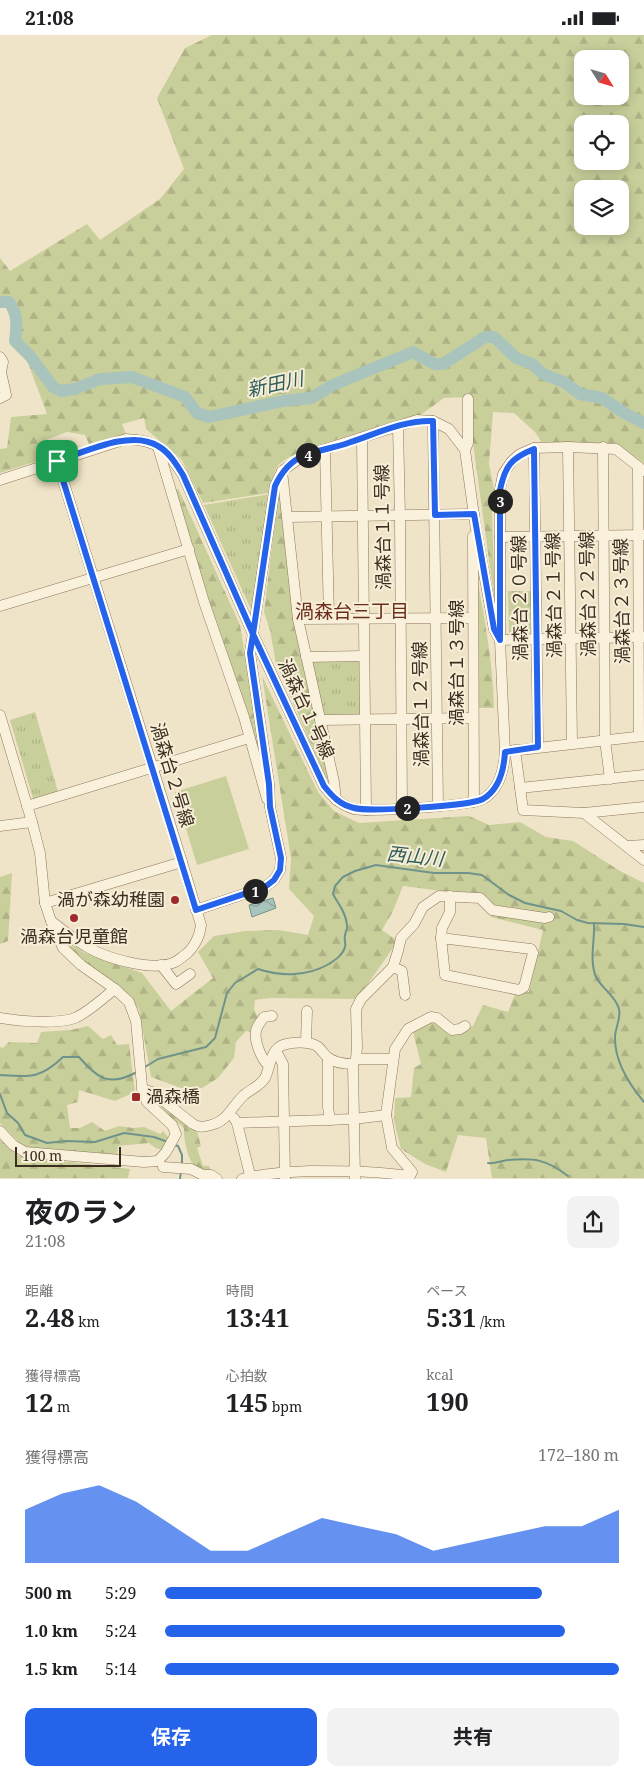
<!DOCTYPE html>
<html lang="ja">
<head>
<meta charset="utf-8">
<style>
  body { margin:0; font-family:"Noto Serif","Noto Sans JP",serif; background:#f2f2f2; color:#202124; height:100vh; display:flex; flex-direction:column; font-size:19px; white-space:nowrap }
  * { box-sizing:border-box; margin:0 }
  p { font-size:16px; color:#757577 }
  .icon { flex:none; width:28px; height:28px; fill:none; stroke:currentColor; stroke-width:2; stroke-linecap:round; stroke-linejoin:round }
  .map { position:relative; height:1144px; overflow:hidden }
  .details { display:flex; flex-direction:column; background:#fff; flex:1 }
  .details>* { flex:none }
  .needle { width:32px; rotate:127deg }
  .fabs { position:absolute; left:574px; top:15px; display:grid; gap:10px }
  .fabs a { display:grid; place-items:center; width:55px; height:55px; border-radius:10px; background:#fff; box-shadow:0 2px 12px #0003; font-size:25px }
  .scale { position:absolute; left:15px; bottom:12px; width:106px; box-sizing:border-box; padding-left:5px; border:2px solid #3d2e20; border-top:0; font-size:14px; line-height:18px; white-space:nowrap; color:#3d2e20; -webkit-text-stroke:4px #f7eed8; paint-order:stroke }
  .pin { position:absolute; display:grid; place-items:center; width:42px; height:42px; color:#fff; margin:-21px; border-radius:10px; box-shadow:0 2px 8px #0006 }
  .km { position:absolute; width:25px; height:25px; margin:-12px; border-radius:50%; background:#222; color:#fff; font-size:14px; line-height:25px; text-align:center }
  .round { display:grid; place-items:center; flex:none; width:52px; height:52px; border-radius:10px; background:#f2f2f2 }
  .overview { display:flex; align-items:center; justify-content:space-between; height:85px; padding:0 25px }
  h1 { font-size:28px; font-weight:700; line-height:38px }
  .figures { display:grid; grid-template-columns:repeat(3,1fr); gap:8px; height:85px; padding:5px 25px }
  .figures div { display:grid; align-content:center }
  .figures b { font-size:25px; font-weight:700 }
  .figures small { font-size:14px; font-weight:400 }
  .figures p { font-size:14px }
  .chart { height:140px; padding:10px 25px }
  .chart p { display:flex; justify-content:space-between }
  .chart svg { width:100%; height:90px; margin-top:5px; fill:#2563eb; opacity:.7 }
  .button { display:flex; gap:10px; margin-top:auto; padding:10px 25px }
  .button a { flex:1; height:58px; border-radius:10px; background:#2563eb; color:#fff; font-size:20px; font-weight:700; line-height:58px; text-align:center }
  .button a+a { background:#f2f2f2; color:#202124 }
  ul { padding:0 25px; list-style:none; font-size:16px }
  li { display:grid; grid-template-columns:80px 60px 1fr; align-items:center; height:38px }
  li i { height:12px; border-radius:6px; background:#2563eb }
  .status { display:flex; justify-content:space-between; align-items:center; height:35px; padding:0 25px; background:#fff; direction:ltr }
  .status svg { height:14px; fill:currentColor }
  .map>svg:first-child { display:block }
</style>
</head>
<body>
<div class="status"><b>21:08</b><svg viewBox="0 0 49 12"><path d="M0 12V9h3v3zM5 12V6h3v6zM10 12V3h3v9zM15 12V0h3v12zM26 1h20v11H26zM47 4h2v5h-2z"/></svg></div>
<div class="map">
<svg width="644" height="1144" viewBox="0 0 644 1144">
  <defs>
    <pattern id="forest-firs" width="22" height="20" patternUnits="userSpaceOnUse" patternTransform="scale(1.25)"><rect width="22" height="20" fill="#c9cf9b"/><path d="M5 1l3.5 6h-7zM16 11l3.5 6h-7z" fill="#aeb285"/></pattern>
    <pattern id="park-tufts" width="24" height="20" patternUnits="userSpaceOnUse" patternTransform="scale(1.25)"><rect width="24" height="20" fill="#c9cf9b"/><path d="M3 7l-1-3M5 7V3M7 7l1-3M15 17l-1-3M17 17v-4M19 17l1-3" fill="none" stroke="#aeb285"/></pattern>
    <pattern id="water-waves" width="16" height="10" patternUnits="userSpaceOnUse" patternTransform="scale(1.25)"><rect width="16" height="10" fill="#a9c4bc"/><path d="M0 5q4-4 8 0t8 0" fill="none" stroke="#8ba098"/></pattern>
  </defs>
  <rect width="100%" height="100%" fill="#f0e4c8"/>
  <g fill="url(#forest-firs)" fill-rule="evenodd">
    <path d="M212,0H644V428L616,408H542L535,397L514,378L493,377L489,429L494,454L492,475L495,569L473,408L471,362L444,363L422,379L415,382C390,389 288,414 277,432C273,439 271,450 269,458L203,468L182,425L146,394L144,383L122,389L126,399L89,409L85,400L67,397L43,406L47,423L0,438V414L7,413L11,382L47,379L12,285L6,264H0V223L10,236L87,189L100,205L160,164L184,134L157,63L185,13ZM582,24H620V61H582ZM582,89H620V126H582ZM582,154H620V191H582Z"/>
    <path d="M178,453L240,590L266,747L175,457Z"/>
    <path d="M281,460L294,592L331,745L326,743L276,629L270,595L264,577L278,462Z"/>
    <path d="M473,521C482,571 493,622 494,673H477Z"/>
    <path d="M262,641L318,757L334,776L359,788L469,781L489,790L520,787L546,802L573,806L620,836L644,848V1143H492L486,1103L458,1100L446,1137L425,1129L401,1114L394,1086L395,1063L411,1062L414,1033L421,1029L413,997L433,986L452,999L473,991L483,970L508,977L515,959L529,957L543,895L491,882L488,862L403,851L393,876L382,895L398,906L357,964L270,963L255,965L254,974L259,985L253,998L246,996L236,1007L234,1023L218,1043L202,1053H181L151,1042L139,974L126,959L77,923L70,914L68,906L83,917L142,938L171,976L213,943L198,917L214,901L246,896L279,895L308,900L314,881L289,854L291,823Z"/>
    <path d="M12,838L8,906L0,909V842Z"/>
    <path d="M88,991L103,1004L111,1000L117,1010L129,1009L135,1057L115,1066L79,1055L78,1067L67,1070L70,1093H80L92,1087L105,1096L119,1091L133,1093L144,1092L160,1099L163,1096L168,1102H170C164,1116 161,1118 149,1108L118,1111L117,1121L30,1113L21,1109L0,1088V1012L3,1013L9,1007L37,1008L41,997L71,995Z"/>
    <path d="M160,1070L197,1096L201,1111L197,1113L203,1131H209L211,1136C206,1135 200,1135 195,1131C188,1126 183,1102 184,1093L169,1081Z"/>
    <path d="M0,1105L18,1121L130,1134L128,1143H0Z"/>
  </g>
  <g fill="url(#park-tufts)">
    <path d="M270,459L252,577L204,470Z"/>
    <path d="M508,556H532L533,597L531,600H512L509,598Z"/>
    <path d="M361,624L362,681L322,682L309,625Z"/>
    <path d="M35,677L59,760L34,767L10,685Z"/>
  </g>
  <path fill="#c9cf9b" d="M226,741L249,814L197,830L175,757Z"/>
  <path fill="url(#water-waves)" stroke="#6f938a" d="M273,863L276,873L252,882L249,870Z"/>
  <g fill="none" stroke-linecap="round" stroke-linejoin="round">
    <g stroke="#6f938a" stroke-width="2">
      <path d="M594,888C595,906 589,925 596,942C602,954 616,961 619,974C621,983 616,991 615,1001C614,1026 628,1048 644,1067"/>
      <path d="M145,1032L158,1024L206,1012L215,1003L227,958L235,948L258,934C282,942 308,941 329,929C335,925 343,920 345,912C346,909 344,905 345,901C345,897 348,894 347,890C346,877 338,869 333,859L335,851L343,842L355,836L376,830L434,838H468L482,840L509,860L525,868L561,876L577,885L588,888L624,889L644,892"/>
      <path d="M0,1040C30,1042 40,1044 63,1022H79C98,1044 109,1052 137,1037"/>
      <path d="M0,1059L7,1078L18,1088L25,1100L47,1108L66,1106L95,1107L124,1098L154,1102L168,1107"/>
      <path d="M174,1110L178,1111L182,1120V1129"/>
      <path d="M488,1128C494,1129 501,1126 508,1125C534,1123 546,1124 568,1141"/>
      <path d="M180,1144L181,1136"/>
    </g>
    <path stroke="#a9c4bc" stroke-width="12" d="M0,267H9C18,279 17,292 15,306L30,321L53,352L61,356L75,354L100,344L132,342L185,362L197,378L209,382L283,366L311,363L333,350L413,317L434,329H443L485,302H494L516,323L532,329L543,339L564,347L580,359L602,363L626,379L644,388"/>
    <g stroke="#8d765c" stroke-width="11">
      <g id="minor">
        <path d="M0,322L3,327L1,337L6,360L0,363"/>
        <path d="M433,386L438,771"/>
        <path d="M398,391L400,481L402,773"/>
        <path d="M362,404L366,775"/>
        <path d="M158,412L204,567L244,682L267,764"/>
        <path d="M568,412L572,708"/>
        <path d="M603,412L605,705L610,744"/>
        <path d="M534,413L538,712"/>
        <path d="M325,415L329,583"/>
        <path d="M465,415L468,408V364"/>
        <path d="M638,431L639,701"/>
        <path d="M282,436L298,584L334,747L336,765"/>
        <path d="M0,445L126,404C157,405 167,414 183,440L253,599L324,751C332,761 340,770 354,774C370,777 470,771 483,764C500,754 504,734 505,717L500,605V455L503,439L512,426L520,419L534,413L568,412L616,414L644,436"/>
        <path d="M288,482L474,479"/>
        <path d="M473,501L474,767"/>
        <path d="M500,502L643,500"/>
        <path d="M0,571L189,514"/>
        <path d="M298,584L473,583"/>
        <path d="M306,622L364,621"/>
        <path d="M0,680L32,787L40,818L45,868L51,886L63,913L81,930L115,954L129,967L136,986L142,1051L147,1067L172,1090L176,1099L166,1117L158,1126"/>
        <path d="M320,685L473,683"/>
        <path d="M515,715L523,775L584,778L644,772"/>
        <path d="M511,716L644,701"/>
        <path d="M520,753L644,740"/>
        <path d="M27,771L249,703"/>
        <path d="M584,778L644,825"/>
        <path d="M0,791L32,787"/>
        <path d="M627,811L644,810"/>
        <path d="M45,868L182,827"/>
        <path d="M196,875L265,852L274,845L280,835L281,823L270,772L269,749L250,618L275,451L282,436L303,421L417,385L433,386L449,394L465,415L475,488L494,594L500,605L644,602"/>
        <path d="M51,886C63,895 76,906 89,913C109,924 154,937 175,927C179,925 182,922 185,920C194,913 200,901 201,890L182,827L57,426"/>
        <path d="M441,903L531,914L533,918L524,952L519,955L445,940Z"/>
        <path d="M441,903L442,893L450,877V861"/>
        <path d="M161,930L176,949L190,939"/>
        <path d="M393,932L402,936L405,960"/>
        <path d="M0,983C17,986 62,990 77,982C91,975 103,963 115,954"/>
        <path d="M306,1007L307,976"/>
        <path d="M276,1016L283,1029L285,1143"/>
        <path d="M328,1023V1072L330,1085"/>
        <path d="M356,1024H393"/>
        <path d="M353,1029L355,1144"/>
        <path d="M268,1030C261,1023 254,1006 256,996C257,991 261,986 264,982L272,981"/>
        <path d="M142,1054L152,1057L193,1089C200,1093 203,1092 211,1090C228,1086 232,1071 244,1060C251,1054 260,1051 265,1043C270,1033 270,1015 283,1010C292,1007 308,1006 317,1011C321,1014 324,1019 327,1022C335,1028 343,1029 353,1029L356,1024L357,1012L356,974L361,964L393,932L398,916L401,903L414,889L423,872L439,861L480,863L492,875L545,883L549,882"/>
        <path d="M234,1083L237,1088L251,1144"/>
        <path d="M237,1088L354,1084L386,1080"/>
        <path d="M0,1096L13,1110L25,1117L144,1127L158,1126"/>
        <path d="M163,1132L191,1134L203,1140H211L217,1144"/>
        <path d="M242,1144C265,1138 289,1137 312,1136C346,1136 377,1136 410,1141L412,1137L392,1113L386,1080L395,1014L408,994L431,982L437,983L452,995L460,994L465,991"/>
      </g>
    </g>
    <use href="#minor" stroke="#faf1dc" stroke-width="10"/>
  </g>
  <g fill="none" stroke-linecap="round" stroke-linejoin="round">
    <g stroke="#fff" stroke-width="10">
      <path id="route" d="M57,426L196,875L265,852L274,845L280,835L281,823L270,772L269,749L250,618L253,599L324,751C332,761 340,770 354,773C370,777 470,771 483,764C500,754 504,734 505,717L538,712L534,414C511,423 505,431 500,455V605L494,594L474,479L435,480L433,386C403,385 376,399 348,408C334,413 317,415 303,421C289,427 281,438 275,451L253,599L183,440C176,429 169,417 158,411C131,394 85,417 57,426"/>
    </g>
    <use href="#route" stroke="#2563eb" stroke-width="6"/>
  </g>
  <g fill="#9e2a2b" stroke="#f7eed8" stroke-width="2">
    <circle cx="175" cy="865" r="5"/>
    <circle cx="74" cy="883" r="5"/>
    <rect x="131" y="1057" width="10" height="10" rx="2.5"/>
  </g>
  <g text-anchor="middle" stroke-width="4" stroke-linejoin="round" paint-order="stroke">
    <g font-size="18" fill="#3d2e20" stroke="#f7eed8">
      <text transform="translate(383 492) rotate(-91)" y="6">渦森台１１号線</text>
      <text transform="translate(588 559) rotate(-91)" y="6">渦森台２２号線</text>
      <text transform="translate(554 560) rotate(-91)" y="6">渦森台２１号線</text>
      <text transform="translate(520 563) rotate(-91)" y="6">渦森台２０号線</text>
      <text transform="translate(622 566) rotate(-91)" y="6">渦森台２３号線</text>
      <text transform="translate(457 628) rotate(-90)" y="6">渦森台１３号線</text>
      <text transform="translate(421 669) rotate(-91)" y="6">渦森台１２号線</text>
      <text transform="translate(306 674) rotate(65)" y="6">渦森台１号線</text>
      <text transform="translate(172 740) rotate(73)" y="6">渦森台２号線</text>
    </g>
    <g font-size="18" fill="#3d2e20" stroke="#f7eed8" text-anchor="end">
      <text x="165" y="871">渦が森幼稚園</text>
      <text x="74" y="908" text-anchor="middle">渦森台児童館</text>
      <text x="146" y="1068" text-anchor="start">渦森橋</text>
    </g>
    <g font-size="19" font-style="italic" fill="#2f5d5a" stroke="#f7eed8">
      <text transform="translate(275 349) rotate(-12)" y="7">新田川</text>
      <text transform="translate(415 821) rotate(6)" y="7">西山川</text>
    </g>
    <g font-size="19" fill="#6b2e1e" stroke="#f7eed8">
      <text x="352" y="583">渦森台三丁目</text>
    </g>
  </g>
</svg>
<div class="fabs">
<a><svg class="needle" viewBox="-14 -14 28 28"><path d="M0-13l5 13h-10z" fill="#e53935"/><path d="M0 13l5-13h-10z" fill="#757577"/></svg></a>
<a><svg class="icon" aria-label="locate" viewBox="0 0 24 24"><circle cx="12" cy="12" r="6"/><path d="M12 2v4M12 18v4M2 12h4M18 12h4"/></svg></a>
<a><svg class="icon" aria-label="layers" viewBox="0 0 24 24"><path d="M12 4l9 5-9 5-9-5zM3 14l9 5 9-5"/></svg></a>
</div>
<div class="scale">100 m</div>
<div class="pin" style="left:57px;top:426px;background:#1e9e55"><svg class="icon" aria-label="arrive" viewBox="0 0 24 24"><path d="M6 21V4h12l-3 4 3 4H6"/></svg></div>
<b class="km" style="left:255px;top:856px">1</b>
<b class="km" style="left:407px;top:773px">2</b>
<b class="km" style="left:500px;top:466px">3</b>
<b class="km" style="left:308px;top:420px">4</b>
</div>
<section class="details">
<div class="overview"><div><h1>夜のラン</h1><p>21:08</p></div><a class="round"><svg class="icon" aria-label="share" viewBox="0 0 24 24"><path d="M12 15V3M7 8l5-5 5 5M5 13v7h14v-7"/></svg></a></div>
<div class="figures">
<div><p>距離</p><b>2.48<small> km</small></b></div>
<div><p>時間</p><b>13:41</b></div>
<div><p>ペース</p><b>5:31<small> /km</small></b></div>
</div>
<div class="figures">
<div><p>獲得標高</p><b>12<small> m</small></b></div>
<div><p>心拍数</p><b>145<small> bpm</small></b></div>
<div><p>kcal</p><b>190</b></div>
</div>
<div class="chart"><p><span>獲得標高</span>172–180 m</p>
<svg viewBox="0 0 160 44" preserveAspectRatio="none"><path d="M0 44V18L10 10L20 6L30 14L40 26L50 38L60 38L70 30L80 22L90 26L100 30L110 38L120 34L130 30L140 26L150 26L160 18V44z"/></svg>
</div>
<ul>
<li><b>500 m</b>5:29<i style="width:83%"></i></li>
<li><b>1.0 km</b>5:24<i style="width:88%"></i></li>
<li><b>1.5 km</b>5:14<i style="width:100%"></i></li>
</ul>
<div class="button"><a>保存</a><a>共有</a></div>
</section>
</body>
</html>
